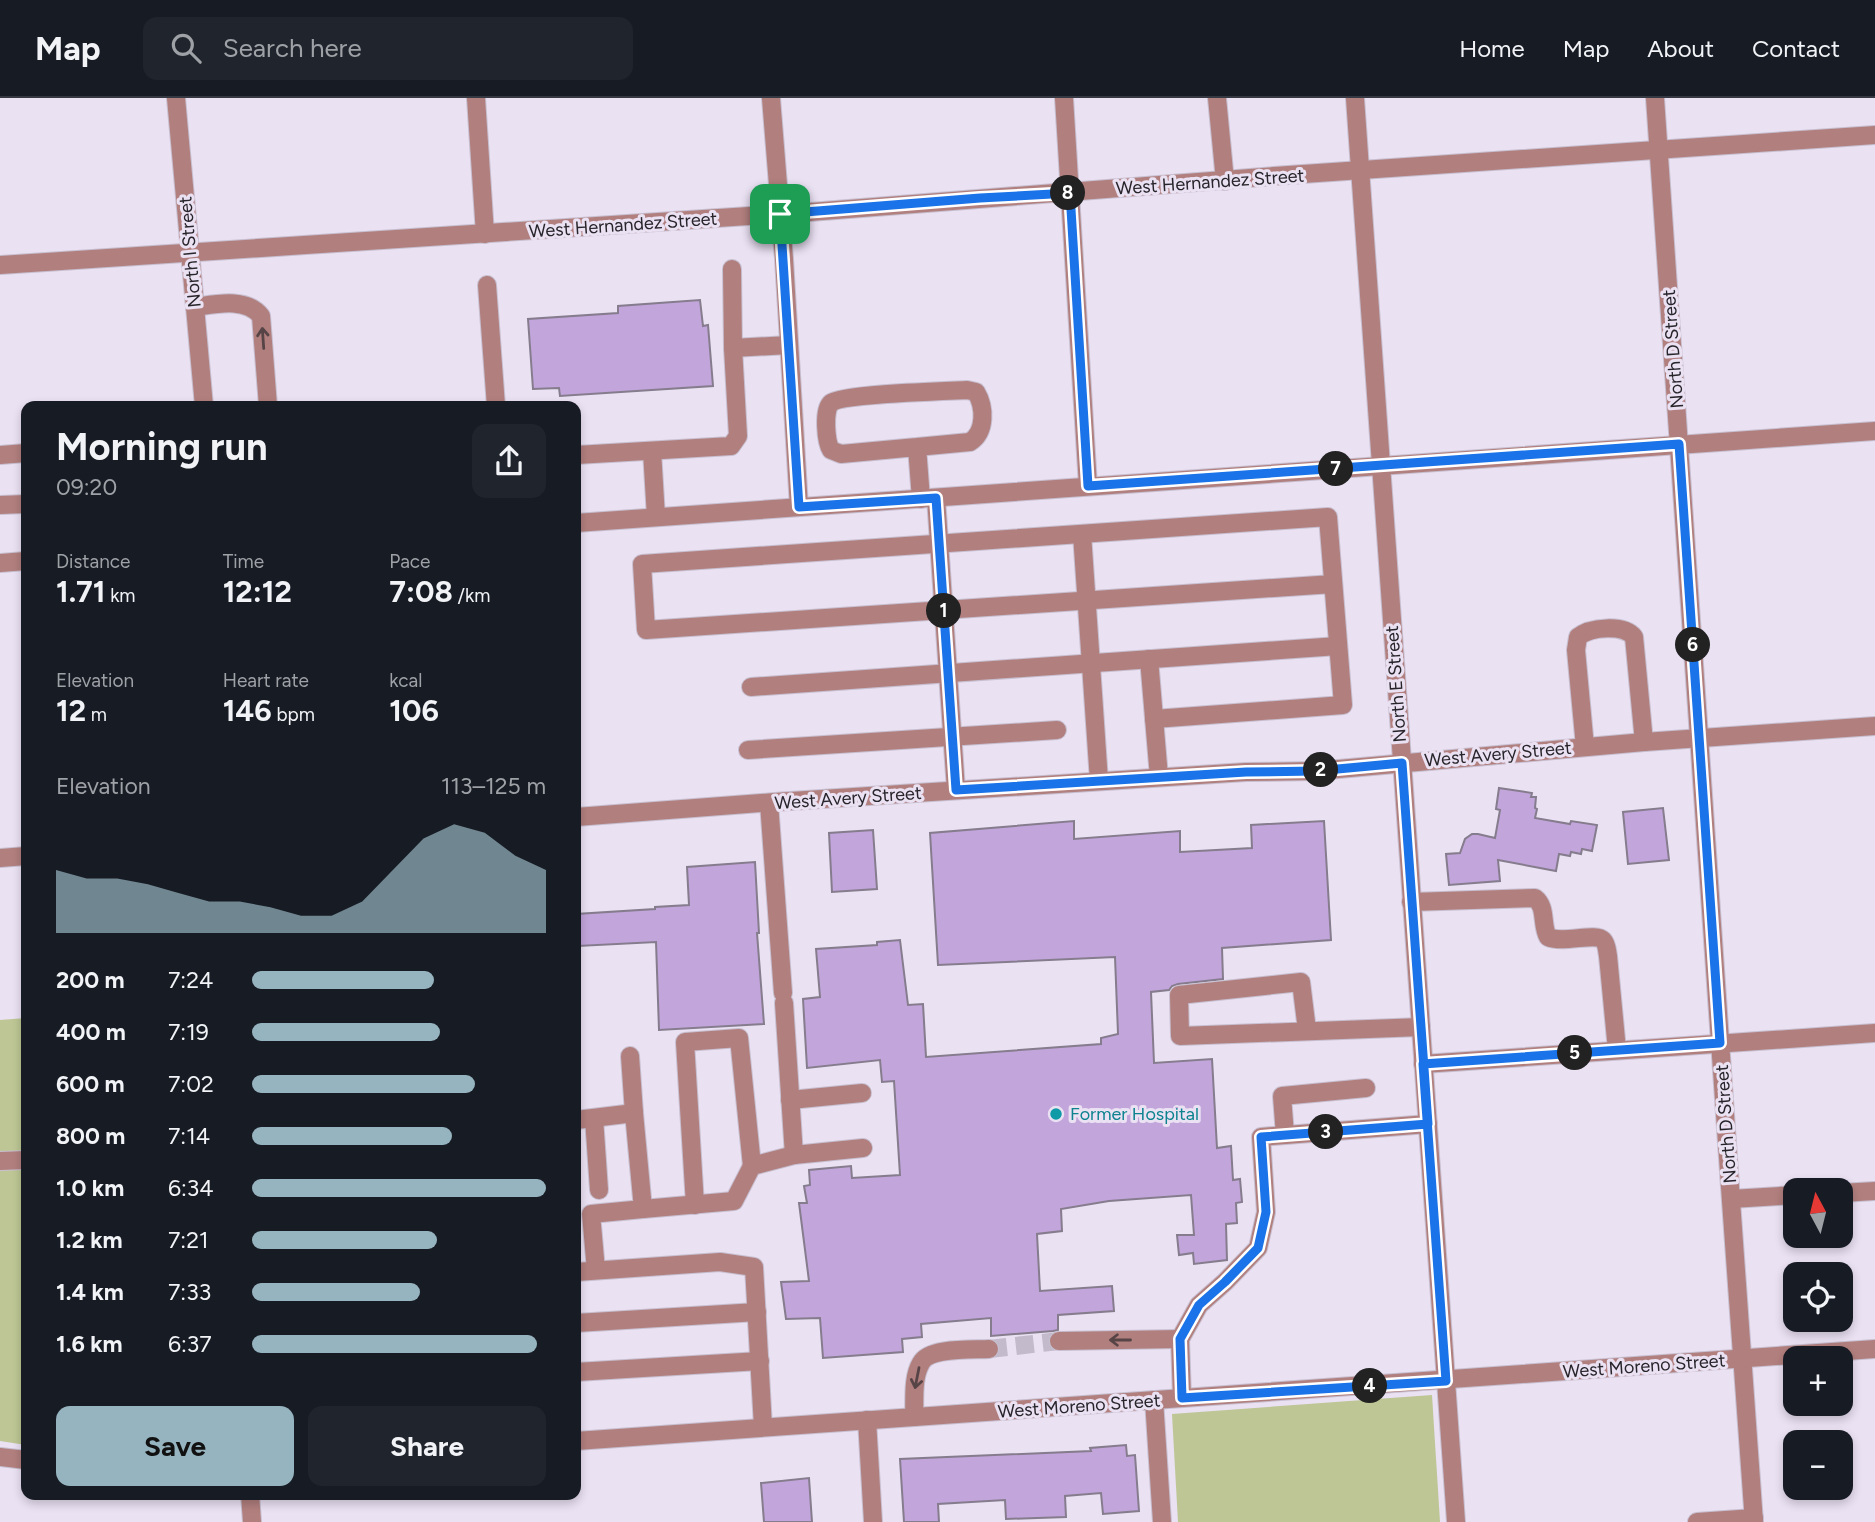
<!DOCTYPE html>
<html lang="en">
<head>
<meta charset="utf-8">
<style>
  body { margin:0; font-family:Figtree,sans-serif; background:#20242c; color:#f1f3f6; height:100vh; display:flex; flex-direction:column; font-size:26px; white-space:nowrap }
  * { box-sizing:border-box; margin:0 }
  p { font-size:23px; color:#9ea1a6 }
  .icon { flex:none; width:38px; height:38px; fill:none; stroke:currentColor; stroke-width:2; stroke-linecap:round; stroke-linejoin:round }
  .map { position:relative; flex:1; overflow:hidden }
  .details { position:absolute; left:21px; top:303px; width:560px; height:1099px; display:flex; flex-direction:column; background:#171b24; border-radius:14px; box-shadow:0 4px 10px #0003 }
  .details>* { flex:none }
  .needle { width:46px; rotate:353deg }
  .controls { position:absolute; left:1783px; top:1080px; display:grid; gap:14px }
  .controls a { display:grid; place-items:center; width:70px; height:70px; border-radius:14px; background:#171b24; box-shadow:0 4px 10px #0003; font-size:35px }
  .pin { position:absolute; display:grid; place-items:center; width:60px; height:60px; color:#fff; margin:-30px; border-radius:14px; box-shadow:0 4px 10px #0006 }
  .km { position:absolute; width:35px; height:35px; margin:-18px; border-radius:50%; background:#222; color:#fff; font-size:19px; line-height:35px; text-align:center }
  .round { display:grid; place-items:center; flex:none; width:74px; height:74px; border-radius:14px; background:#20242c }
  .overview { display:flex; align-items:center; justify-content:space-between; height:119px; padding:0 35px }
  h1 { font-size:38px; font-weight:700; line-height:52px }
  .stats { display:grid; grid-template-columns:repeat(3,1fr); gap:10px; height:119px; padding:7px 35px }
  .stats div { display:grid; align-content:center }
  .stats b { font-size:30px; font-weight:700 }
  .stats small { font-size:19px; font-weight:400 }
  .stats p { font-size:19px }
  .chart { height:196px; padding:14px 35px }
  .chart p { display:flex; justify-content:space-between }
  .chart svg { width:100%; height:126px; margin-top:7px; fill:#96b4bf; opacity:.7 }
  .primary-button { display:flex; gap:14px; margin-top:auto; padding:14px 35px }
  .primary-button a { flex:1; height:80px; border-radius:14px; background:#96b4bf; color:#111; font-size:28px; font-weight:700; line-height:80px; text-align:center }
  .primary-button a+a { background:#20242c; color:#f1f3f6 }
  ul { padding:0 35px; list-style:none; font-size:23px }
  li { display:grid; grid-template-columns:112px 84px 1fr; align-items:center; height:52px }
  li i { height:18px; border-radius:9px; background:#96b4bf }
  header { display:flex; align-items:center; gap:42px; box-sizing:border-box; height:98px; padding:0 35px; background:#171b24; border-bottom:2px solid #363941 }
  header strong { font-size:33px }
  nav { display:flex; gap:38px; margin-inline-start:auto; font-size:24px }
  .search { width:490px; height:63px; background:#20242c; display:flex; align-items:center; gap:18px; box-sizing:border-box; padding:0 24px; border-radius:14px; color:#9ea1a6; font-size:26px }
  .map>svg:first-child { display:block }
</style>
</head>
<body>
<header>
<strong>Map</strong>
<div class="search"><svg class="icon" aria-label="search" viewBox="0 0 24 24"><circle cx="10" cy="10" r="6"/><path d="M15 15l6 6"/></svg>Search here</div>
<nav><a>Home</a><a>Map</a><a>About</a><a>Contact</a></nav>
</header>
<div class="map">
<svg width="1875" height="1424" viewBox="0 0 1875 1424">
  <rect width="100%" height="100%" fill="#eae1f3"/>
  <g fill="#bdc694">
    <path d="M26,920V1347L0,1343V922Z"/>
    <path d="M1432,1297L1440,1424H1178L1172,1316Z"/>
  </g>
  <g fill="#c2a5da" stroke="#857c8d" stroke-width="2">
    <path d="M700,202L703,228L708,227L713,288L560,298L559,290L533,291L528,221L618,215V208Z"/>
    <path d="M1499,690L1532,695L1531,699H1536L1535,710L1537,711L1535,720L1570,726L1571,723L1597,727L1592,753L1582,751L1581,756L1571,754L1570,758L1559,756L1556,773L1498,762L1500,783L1449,787L1446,756L1460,755L1465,741L1472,736H1478L1495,740L1500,712L1496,711Z"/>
    <path d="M1663,710L1669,762L1628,766L1623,714Z"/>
    <path d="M1074,723V741L1180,733V754L1252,750L1251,727L1324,723L1331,842L1222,850L1223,881L1178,886L1172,888L1169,892L1151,894L1154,965L1212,961L1217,1050L1231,1048L1233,1082L1240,1081L1242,1104L1236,1105L1237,1125L1226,1126L1227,1162L1194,1166L1193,1155L1179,1157L1177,1137H1194L1191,1097L1109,1103L1061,1111L1062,1133L1037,1136L1040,1193L1112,1188L1114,1213L1058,1217V1232L1053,1233L991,1238V1220L921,1226L922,1239L902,1241L903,1254L823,1260L820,1220L786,1221L781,1184L809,1183L799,1105H807L804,1088L810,1087L809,1072L851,1068L852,1080L900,1077L894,983L882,984L880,962L807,970L803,901L820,899L816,851L877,847V844L900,842L908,907L923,906L926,959L1101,946V940L1118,936L1115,859L938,867L930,735Z"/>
    <path d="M873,732L877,791L832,794L829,735Z"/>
    <path d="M755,764L759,835H757L764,926L659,932L656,844L578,848L576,816L655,811V809L689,807L687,769Z"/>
    <path d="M1126,1347L1127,1358L1135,1357L1139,1413L1103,1416L1101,1395L1065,1398L1066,1419L1006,1421L1005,1402L938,1406L939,1424H904L900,1361L1091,1353L1090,1350Z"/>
    <path d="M809,1380L812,1424H764L761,1385Z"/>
  </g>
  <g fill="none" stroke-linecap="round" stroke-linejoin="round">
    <path stroke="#c3bbcb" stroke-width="18" stroke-dasharray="18 9" stroke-linecap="butt" d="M989,1251L1059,1243"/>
    <g stroke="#c7bfcf" stroke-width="20">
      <g id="minor">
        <path d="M176,0L204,308"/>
        <path d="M476,0L485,136"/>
        <path d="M771,0L784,161L799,409"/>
        <path d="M1064,0L1088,388"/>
        <path d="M1217,0L1225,83"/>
        <path d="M1355,0L1456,1424"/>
        <path d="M1655,0L1731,1103L1754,1424"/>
        <path d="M0,167L810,114L1274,78L1875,37"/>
        <path d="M732,171L733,250"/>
        <path d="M487,187L496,308"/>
        <path d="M195,209C216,206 246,199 261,218L268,308"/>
        <path d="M917,349L841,356L831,352C826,344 823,312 831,305C842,296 946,293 967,292L976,294C985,309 986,334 970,344L917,349L921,401"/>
        <path d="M652,353L656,419"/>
        <path d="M0,357L26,355"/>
        <path d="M576,357L731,348L738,338L733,250L789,247"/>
        <path d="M936,400L956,692"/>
        <path d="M0,407L26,406"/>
        <path d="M576,425L1875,333"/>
        <path d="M1082,436L1099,683"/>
        <path d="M0,465L26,463"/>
        <path d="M1149,561L1159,679"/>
        <path d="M751,589L1338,548"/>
        <path d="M1154,621L1343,607L1328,419L642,466L646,532L1333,486"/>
        <path d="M1585,649L1576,552L1578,539C1590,529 1624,526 1634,539L1644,644"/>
        <path d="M748,652L1057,632"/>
        <path d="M769,705L783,895"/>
        <path d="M576,719L775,704L1246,674L1316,673L1644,644L1875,628"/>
        <path d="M0,760L26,758"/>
        <path d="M1411,804L1535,800C1547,809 1541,827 1548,839C1563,846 1596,834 1603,842C1607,846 1607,853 1608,858L1617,952"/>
        <path d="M784,905L794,1057L863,1050"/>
        <path d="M1307,932L1301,884L1179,897L1180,938L1421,929"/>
        <path d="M630,958L634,1015"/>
        <path d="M1423,966L1875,935"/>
        <path d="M790,1002L862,995"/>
        <path d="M594,1020L599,1092"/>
        <path d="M576,1022L634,1015L643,1111L591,1116L596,1172"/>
        <path d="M1285,1037L1282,998L1366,990"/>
        <path d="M0,1063L26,1062"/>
        <path d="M1841,1095L1875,1093"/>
        <path d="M1731,1101L1796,1097"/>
        <path d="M695,1107L685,944L739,940L752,1068"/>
        <path d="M643,1111L734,1103L752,1068L794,1057"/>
        <path d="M576,1174L720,1164L754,1169L763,1329"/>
        <path d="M576,1225L757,1214"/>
        <path d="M1059,1243L1180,1241"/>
        <path d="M576,1274L760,1263"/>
        <path d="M1182,1300L1180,1241L1199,1207L1225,1184L1258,1150L1266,1114L1261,1039L1428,1026"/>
        <path d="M1154,1302L1162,1424"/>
        <path d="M914,1319C915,1303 912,1280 921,1265C929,1249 973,1252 989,1251"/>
        <path d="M867,1322L873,1424"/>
        <path d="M576,1343L1875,1251"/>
        <path d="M0,1359L26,1362"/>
        <path d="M250,1396L252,1424"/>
        <path d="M1697,1424L1754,1420"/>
      </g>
    </g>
    <use href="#minor" stroke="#b17f7e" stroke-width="18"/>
  </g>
  <defs><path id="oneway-shaft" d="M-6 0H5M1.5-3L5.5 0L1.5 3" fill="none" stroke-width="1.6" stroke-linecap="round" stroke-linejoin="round" transform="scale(1.75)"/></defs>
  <g stroke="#574447">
    <use href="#oneway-shaft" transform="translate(263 240) rotate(-94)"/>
    <use href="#oneway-shaft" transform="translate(1120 1242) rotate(180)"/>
    <use href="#oneway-shaft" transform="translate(917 1280) rotate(101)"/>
  </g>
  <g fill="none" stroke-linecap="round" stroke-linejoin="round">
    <g stroke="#fff" stroke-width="14">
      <path id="route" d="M780,116L799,409L936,400L956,692L1246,674L1316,673L1402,665L1428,1026L1261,1039L1266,1114L1258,1150L1225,1184L1199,1207L1180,1241L1182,1300L1446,1283L1423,966L1720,945L1679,346L1088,388L1070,95L980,100L780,116"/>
    </g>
    <use href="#route" stroke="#1a73e8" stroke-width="9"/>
  </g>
  <circle fill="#0f9aa8" stroke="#eae1f3" stroke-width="2.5" cx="1056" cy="1016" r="7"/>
  <g text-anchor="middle" stroke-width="6" stroke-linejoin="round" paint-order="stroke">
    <g font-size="18" fill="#27242a" stroke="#eae1f3">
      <text transform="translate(1210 84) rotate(-4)" y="6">West Hernandez Street</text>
      <text transform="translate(623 127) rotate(-4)" y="6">West Hernandez Street</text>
      <text transform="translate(190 154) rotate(-95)" y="6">North I Street</text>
      <text transform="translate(1673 251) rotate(-94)" y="6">North D Street</text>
      <text transform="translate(1396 586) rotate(-94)" y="6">North E Street</text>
      <text transform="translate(1498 656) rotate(-5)" y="6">West Avery Street</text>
      <text transform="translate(848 700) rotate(-4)" y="6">West Avery Street</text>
      <text transform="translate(1726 1026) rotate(-94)" y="6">North D Street</text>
      <text transform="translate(1644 1268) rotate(-4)" y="6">West Moreno Street</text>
      <text transform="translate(1079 1308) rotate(-4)" y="6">West Moreno Street</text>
    </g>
    <g font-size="18" fill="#0d838f" stroke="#eae1f3" text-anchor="start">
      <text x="1070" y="1022">Former Hospital</text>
    </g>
  </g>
</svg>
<div class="controls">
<a><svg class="needle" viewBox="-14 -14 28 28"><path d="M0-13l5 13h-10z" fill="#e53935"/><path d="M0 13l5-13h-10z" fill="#9ea1a6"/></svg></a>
<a><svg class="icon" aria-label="locate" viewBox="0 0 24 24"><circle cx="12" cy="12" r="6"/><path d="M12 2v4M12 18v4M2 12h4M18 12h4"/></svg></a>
<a>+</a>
<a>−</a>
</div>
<div class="pin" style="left:780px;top:116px;background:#1e9e55"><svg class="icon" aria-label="arrive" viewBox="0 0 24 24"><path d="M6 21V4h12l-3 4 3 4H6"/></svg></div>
<b class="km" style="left:944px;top:513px">1</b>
<b class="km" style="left:1321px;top:672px">2</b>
<b class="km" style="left:1326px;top:1034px">3</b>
<b class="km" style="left:1370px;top:1288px">4</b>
<b class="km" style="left:1575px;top:955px">5</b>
<b class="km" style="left:1693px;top:547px">6</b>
<b class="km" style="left:1336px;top:371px">7</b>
<b class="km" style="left:1068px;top:95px">8</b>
<section class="details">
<div class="overview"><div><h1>Morning run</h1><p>09:20</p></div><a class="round"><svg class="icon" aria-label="share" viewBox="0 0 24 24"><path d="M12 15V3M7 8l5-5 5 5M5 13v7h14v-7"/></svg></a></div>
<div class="stats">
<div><p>Distance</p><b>1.71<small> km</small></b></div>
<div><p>Time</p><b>12:12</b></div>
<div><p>Pace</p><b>7:08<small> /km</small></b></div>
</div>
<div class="stats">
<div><p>Elevation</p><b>12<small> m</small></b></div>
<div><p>Heart rate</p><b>146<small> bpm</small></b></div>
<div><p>kcal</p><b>106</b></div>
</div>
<div class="chart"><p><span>Elevation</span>113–125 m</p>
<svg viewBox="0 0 160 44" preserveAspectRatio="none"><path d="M0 44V22L10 25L20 25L30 27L40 30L50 33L60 33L70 35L80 38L90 38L100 33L110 22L120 11L130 6L140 9L150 17L160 22V44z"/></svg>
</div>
<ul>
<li><b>200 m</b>7:24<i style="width:62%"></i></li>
<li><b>400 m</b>7:19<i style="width:64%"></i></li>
<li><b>600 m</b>7:02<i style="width:76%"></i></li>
<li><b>800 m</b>7:14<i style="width:68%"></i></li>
<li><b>1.0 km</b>6:34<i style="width:100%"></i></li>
<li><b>1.2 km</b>7:21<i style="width:63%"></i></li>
<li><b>1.4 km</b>7:33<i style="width:57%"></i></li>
<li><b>1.6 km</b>6:37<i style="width:97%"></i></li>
</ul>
<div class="primary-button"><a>Save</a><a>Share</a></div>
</section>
</div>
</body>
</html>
